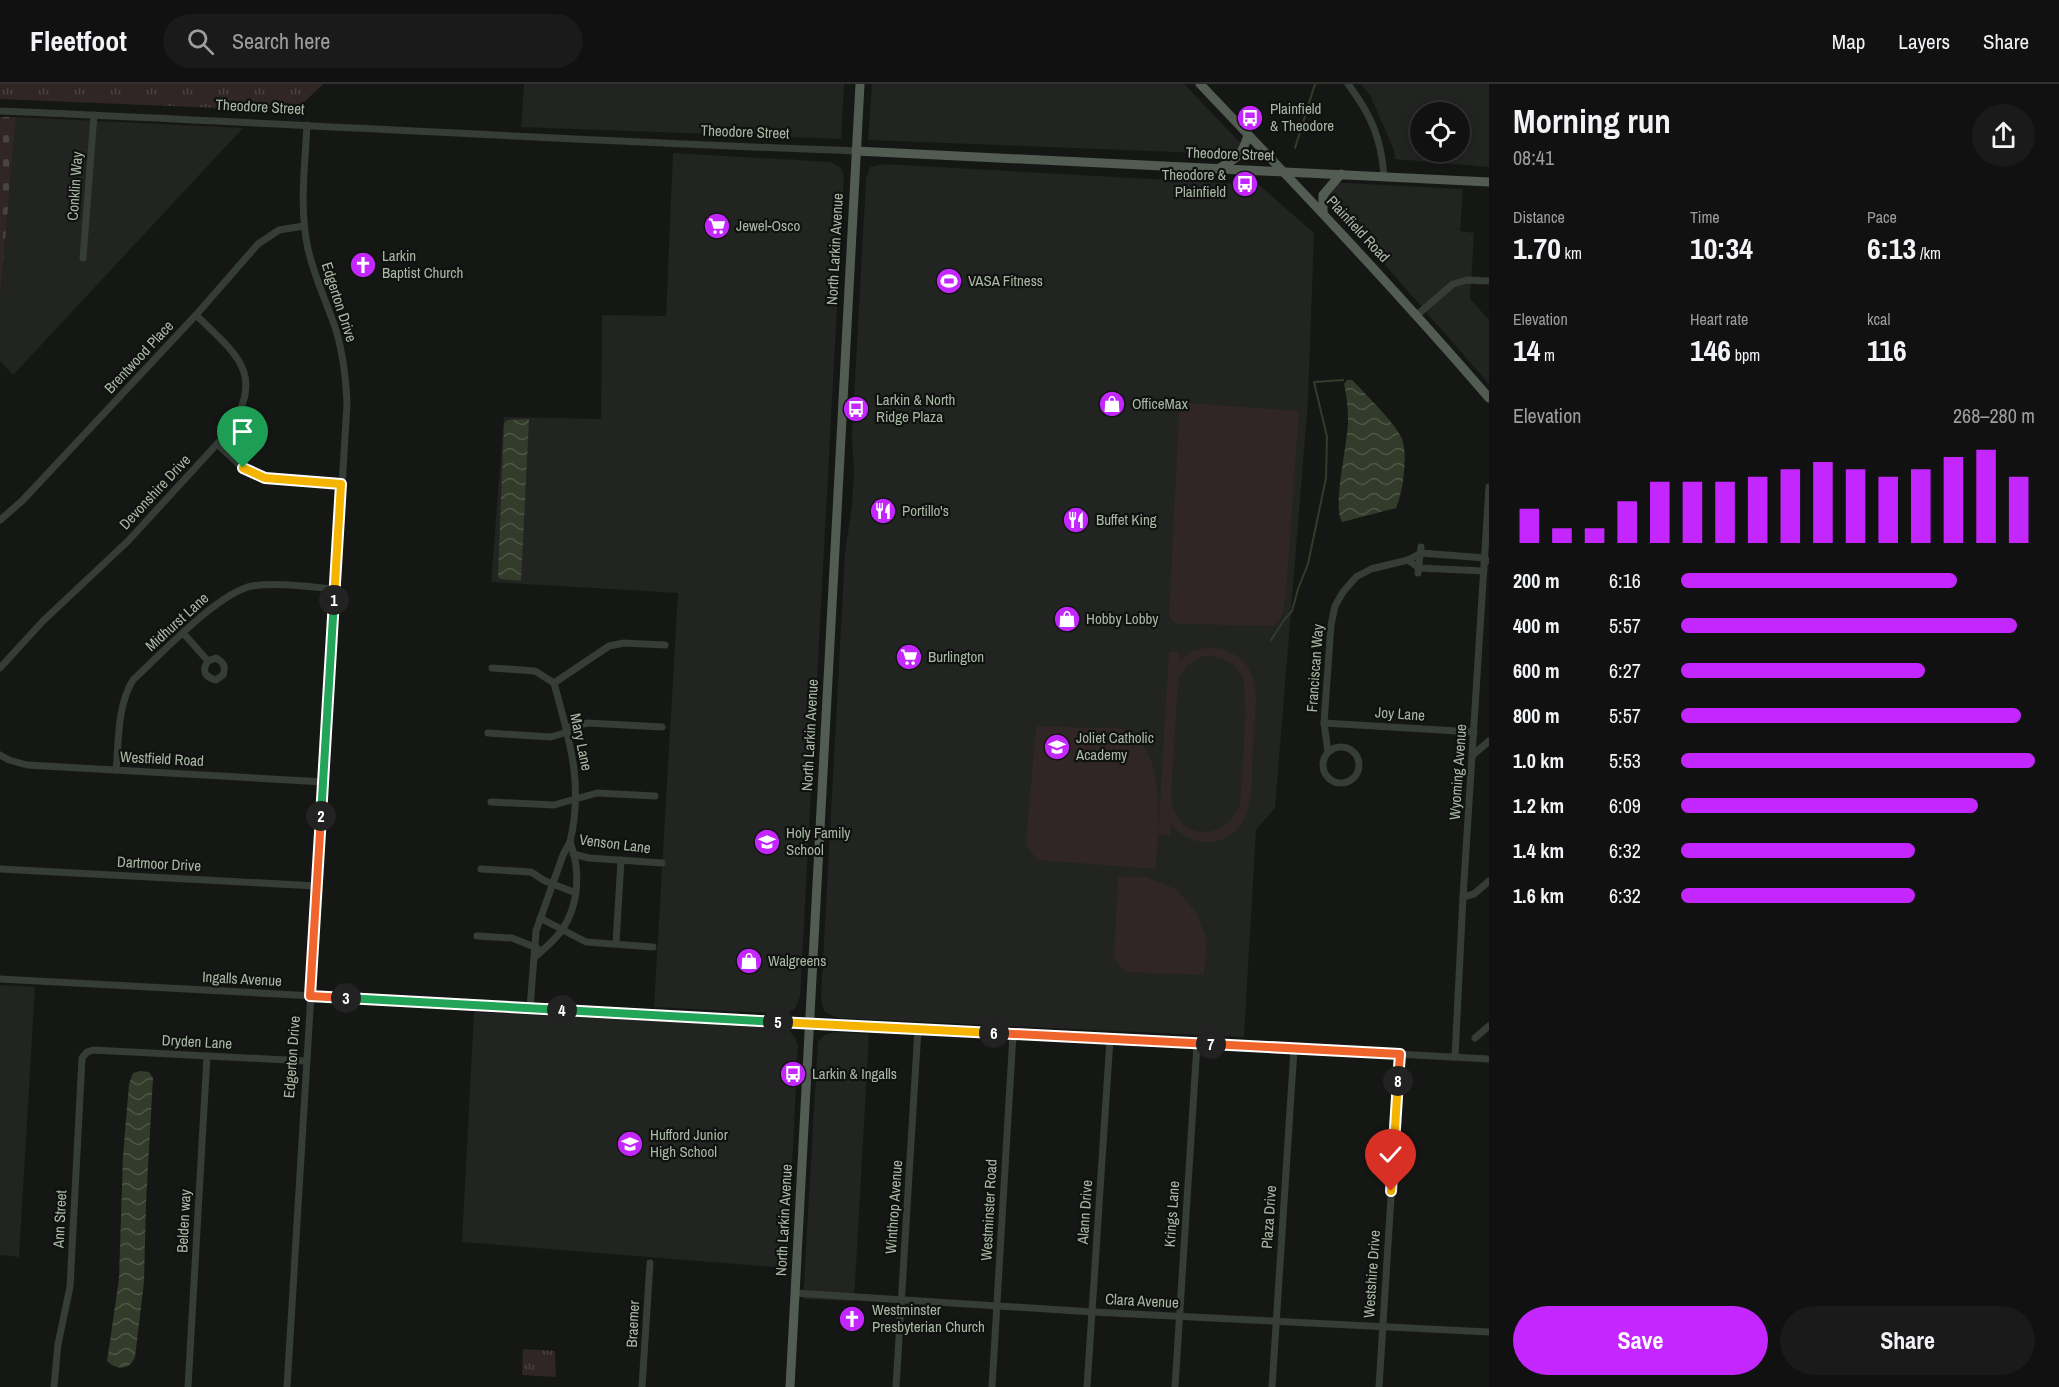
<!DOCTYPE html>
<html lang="en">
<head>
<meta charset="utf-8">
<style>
  body { margin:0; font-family:"Archivo Narrow",sans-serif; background:#191a19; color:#f1f3f6; height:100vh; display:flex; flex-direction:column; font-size:22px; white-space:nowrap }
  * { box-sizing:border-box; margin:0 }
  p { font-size:20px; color:#9c9d9f }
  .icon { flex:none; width:33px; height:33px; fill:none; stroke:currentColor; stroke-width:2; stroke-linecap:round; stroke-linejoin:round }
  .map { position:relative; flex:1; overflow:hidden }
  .panel { display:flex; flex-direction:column; background:#101110; width:570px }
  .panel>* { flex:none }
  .fabs { position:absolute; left:1410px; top:18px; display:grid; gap:12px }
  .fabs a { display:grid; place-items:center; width:60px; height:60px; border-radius:50%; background:#101110; box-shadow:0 3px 15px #0003,0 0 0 2px #303130; font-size:30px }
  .pin { position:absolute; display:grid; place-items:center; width:51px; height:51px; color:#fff; margin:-62px -26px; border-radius:50% 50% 50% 0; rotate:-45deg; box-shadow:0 0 6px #0007 }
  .pin .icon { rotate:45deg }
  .km { position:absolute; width:30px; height:30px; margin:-15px; border-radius:50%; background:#222; color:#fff; font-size:16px; line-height:30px; text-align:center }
  .round { display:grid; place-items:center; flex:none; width:63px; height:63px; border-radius:32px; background:#191a19 }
  .summary { display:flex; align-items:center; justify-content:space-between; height:102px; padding:0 24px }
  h1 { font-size:33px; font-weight:800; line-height:45px }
  .figures { display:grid; grid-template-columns:repeat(3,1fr); gap:9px; height:102px; padding:6px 24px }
  .figures div { display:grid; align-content:center }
  .figures b { font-size:30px; font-weight:800 }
  .figures small { font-size:16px; font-weight:400 }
  .figures p { font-size:16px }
  .chart { height:168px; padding:12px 24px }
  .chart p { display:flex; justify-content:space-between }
  .chart svg { width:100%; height:108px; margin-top:6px; stroke:#c426fe; stroke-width:6 }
  .action { display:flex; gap:12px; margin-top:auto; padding:12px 24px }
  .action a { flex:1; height:69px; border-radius:36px; background:#c426fe; color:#fff; font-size:24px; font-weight:800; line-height:69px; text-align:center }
  .action a+a { background:#191a19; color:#f1f3f6 }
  ul { padding:0 24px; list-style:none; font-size:20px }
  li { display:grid; grid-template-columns:96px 72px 1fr; align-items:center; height:45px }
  li i { height:15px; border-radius:8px; background:#c426fe }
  header { display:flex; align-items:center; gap:36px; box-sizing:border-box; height:84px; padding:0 30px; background:#101110; border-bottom:2px solid #303130 }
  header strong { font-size:28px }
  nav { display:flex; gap:33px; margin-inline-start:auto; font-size:21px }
  .search { width:420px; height:54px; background:#191a19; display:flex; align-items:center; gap:15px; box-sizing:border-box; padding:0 21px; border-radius:33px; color:#9c9d9f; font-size:22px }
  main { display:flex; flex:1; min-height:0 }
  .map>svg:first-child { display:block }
</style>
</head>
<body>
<header>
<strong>Fleetfoot</strong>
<div class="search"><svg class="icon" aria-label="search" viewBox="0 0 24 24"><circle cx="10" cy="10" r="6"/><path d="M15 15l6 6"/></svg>Search here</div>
<nav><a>Map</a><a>Layers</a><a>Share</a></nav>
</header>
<main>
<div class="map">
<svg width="1489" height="1303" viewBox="0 0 1489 1303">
  <defs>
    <pattern id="grass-tufts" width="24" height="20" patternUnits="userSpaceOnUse" patternTransform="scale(1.5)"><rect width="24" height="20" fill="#2f2625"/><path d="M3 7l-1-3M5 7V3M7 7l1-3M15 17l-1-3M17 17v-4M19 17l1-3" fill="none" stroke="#4a4342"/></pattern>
    <pattern id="cemetery-stones" width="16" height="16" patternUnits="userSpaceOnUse" patternTransform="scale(1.5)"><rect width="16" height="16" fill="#2f2625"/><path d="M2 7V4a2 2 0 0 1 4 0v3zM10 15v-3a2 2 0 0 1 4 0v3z" fill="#4a4342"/></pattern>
    <pattern id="water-waves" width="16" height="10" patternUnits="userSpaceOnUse" patternTransform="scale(1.5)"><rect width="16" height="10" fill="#333c2a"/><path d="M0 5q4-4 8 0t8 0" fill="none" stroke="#4e5646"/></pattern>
  </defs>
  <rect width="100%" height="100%" fill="#151715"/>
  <g fill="#212421" fill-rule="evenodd">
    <path d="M524,0H844L841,55L521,43Z"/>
    <path d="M872,0H1184L1252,71L868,56Z"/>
    <path d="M1361,0H1489V83L1395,75L1394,66L1370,11ZM1420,28H1460V68H1420Z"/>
    <path d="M16,33L243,44L13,291L0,277V214Z"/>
    <path d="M673,69L831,78L841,84L844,92L800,913L795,924L786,930L654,923L678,509L491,498L504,333L601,335L602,231L666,232Z"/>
    <path d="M884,80L1259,101L1314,149L1308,317L1275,724L1256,746L1244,953L839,934L825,928L822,921L821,913L845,470L852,421L854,388L852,351L866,95L870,83Z"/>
    <path d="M1327,98L1463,105L1460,147L1474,149L1470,215L1489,236V300L1326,113Z"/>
    <path d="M0,901L35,903L19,1173L0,1171Z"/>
    <path d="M474,928L778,943L789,947L795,953L798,962L787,1184L462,1158Z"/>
    <path d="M835,948L869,950L854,1217L803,1215L818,958L824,951Z"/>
  </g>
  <g fill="url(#grass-tufts)">
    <path d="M0,0H323L295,27L0,15Z"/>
    <path d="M523,1265L555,1267L556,1293L522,1291Z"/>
  </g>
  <path fill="url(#cemetery-stones)" d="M0,33H16L0,214Z"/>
  <g fill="#2f2625" fill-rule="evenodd">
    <path d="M1189,319L1299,327L1286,511L1282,532L1273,542L1179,540L1172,537L1169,530L1179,329Z"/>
    <path d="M1211,563C1228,565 1244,572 1251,589C1260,609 1254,636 1253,658C1251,692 1259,752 1212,758C1196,760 1182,752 1171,741L1170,752L1158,750L1169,568H1179L1180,576L1191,567ZM1205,572C1219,573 1234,576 1241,590C1250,607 1241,696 1240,720C1225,761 1173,756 1171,712L1178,599C1183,584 1190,577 1205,572Z"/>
    <path d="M1036,642C1056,643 1076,643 1095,644C1103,644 1112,643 1118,644C1170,656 1157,746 1156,785L1037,776L1026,760Z"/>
    <path d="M1118,793H1146L1176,805L1196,828L1207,856L1204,891L1125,888L1114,874Z"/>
  </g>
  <g fill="url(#water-waves)">
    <path d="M1347,296H1352L1357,301C1369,314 1396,340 1402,355C1408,371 1403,409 1396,424L1342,438C1332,422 1348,360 1348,337C1348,325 1347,312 1344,300Z"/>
    <path d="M529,335L521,497L500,495L498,492L504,339L508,336Z"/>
    <path d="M140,987L149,988L153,994L146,1119L144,1198L135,1273C130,1286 117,1287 107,1277L119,1195L123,1072L129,1000L133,989Z"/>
  </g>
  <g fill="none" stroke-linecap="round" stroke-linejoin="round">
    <g stroke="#333c2a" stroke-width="2">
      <path d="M1295,64L1315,0"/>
      <path d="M1271,556L1284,536L1292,527L1298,505L1308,480L1326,394L1327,353L1314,298L1343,296"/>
    </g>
    <g stroke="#363c36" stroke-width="7">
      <path d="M1348,0C1371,31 1381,53 1384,92"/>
      <path d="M0,27C285,39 571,57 856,67"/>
      <path d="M83,174L94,31"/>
      <path d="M1417,231L1453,200L1467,196L1489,197"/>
      <path d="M217,360L243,384L265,394L341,401"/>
      <path d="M0,436L22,417L196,231L258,160L279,146L304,142"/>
      <path d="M1408,476L1419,484L1484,487"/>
      <path d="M1418,489L1421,463"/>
      <path d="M184,550L208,577C201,587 205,593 216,596L223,591C226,582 224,579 216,574L208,577"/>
      <path d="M0,584L43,537L128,457L228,348C266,290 238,272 196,231"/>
      <path d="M492,584L535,587L554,599"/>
      <path d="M554,599C569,655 584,699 570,758"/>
      <path d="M554,599L609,562L624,559L665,561"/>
      <path d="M1324,639L1474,648"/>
      <path d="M566,644L588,639L662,643"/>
      <path d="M488,649L551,653L567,648"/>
      <circle cx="1341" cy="681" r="18"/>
      <path d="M1328,668L1324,639L1331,541L1335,522L1343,508L1356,493L1371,485L1408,476L1421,469L1485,474L1487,477"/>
      <path d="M0,671L9,676L27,681L324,698"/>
      <path d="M1473,671L1489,657"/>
      <path d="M116,686C119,656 117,622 133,596C160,571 219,508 252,502C275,498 311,503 335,505"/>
      <path d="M491,718L554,721L597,709L655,712"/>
      <path d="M573,770L589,774L662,779"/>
      <path d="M0,785L317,802"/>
      <path d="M481,785L531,788L545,797L576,809"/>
      <path d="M1463,813L1474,810L1489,797"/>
      <path d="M540,834L586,858L653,863"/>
      <path d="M477,852L512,854L537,864"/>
      <path d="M616,860L621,776"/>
      <path d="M0,895L1489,975"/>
      <path d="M530,924L536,847L563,771L570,758C581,786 579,821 562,846C555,856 544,865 535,873"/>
      <path d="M1475,954L1489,942"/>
      <path d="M1455,973L1463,813L1489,403"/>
      <path d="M795,1209L1093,1228L1489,1248"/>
      <path d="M54,1303L58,1260L70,1203L82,974L87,968L93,966L305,977"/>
      <path d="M188,1303L207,972"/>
      <path d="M287,1303L347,320C346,295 343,268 335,243C326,217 314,192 308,165C299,124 305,82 307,41"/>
      <path d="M642,1303L650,1179"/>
      <path d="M896,1303L918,945"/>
      <path d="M992,1303L1013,950"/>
      <path d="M1087,1303L1110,955"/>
      <path d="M1175,1303L1197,960"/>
      <path d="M1272,1303L1294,965"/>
      <path d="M1379,1303L1400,971"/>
    </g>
    <g stroke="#535c52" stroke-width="9">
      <path d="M1200,0C1298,103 1396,206 1489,314"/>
      <path d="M856,67L1489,98"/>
      <path d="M1218,85C1237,74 1242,72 1248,51"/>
      <path d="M1323,129V111L1341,90"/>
      <path d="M790,1303L860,0"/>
    </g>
  </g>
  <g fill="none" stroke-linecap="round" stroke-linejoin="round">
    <g stroke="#fff" stroke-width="12">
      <path id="split-1" d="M243,384L265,394L341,400L334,516"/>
    </g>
    <g stroke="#fff" stroke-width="12">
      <path id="split-2" d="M321,732L334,516"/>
    </g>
    <g stroke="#fff" stroke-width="12">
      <path id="split-3" d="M321,732L310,912L346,914"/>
    </g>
    <g stroke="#fff" stroke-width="12">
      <path id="split-4" d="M346,914L562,926"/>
    </g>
    <g stroke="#fff" stroke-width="12">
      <path id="split-5" d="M562,926L778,938"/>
    </g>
    <g stroke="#fff" stroke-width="12">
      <path id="split-6" d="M778,938L994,949"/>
    </g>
    <g stroke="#fff" stroke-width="12">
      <path id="split-7" d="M994,949L1211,960"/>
    </g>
    <g stroke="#fff" stroke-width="12">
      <path id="split-8" d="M1211,960L1400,970L1398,997"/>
    </g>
    <g stroke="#fff" stroke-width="12">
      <path id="split-9" d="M1391,1107L1398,997"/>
    </g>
    <use href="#split-1" stroke="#f5b400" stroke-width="8"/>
    <use href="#split-2" stroke="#22a559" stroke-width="8"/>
    <use href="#split-3" stroke="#f0652b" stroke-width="8"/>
    <use href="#split-4" stroke="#22a559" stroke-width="8"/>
    <use href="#split-5" stroke="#22a559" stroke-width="8"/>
    <use href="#split-6" stroke="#f5b400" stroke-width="8"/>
    <use href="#split-7" stroke="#f0652b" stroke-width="8"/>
    <use href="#split-8" stroke="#f0652b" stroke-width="8"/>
    <use href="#split-9" stroke="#f5b400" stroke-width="8"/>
  </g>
  <defs>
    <g id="bus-disc" transform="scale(1.35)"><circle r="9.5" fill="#c426fe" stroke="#101210"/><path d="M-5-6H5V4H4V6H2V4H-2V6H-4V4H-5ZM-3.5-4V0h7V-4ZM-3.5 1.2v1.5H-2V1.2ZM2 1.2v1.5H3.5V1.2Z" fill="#fff"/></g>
    <g id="supermarket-disc" transform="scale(1.35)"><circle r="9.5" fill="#c426fe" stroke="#101210"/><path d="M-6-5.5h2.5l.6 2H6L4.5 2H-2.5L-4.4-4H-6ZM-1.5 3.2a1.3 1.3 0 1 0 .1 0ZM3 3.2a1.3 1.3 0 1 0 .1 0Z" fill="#fff"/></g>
    <g id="church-disc" transform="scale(1.35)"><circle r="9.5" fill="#c426fe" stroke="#101210"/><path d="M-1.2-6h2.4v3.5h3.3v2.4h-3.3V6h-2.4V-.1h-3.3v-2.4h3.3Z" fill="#fff"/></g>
    <g id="stadium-disc" transform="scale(1.35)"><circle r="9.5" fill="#c426fe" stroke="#101210"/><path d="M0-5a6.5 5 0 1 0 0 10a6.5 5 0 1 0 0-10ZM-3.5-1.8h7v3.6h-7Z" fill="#fff"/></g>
    <g id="shop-disc" transform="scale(1.35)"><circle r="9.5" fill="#c426fe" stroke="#101210"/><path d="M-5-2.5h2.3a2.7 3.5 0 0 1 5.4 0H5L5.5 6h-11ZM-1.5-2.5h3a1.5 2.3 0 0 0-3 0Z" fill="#fff"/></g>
    <g id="restaurant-disc" transform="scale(1.35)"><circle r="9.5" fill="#c426fe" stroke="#101210"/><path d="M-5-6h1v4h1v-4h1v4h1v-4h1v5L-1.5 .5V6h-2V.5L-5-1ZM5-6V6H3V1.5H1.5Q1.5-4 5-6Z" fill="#fff"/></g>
    <g id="school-disc" transform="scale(1.35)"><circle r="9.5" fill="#c426fe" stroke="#101210"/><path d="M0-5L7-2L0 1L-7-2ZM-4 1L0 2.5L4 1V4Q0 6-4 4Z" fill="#fff"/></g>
  </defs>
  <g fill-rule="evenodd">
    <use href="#bus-disc" x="1250" y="34"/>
    <use href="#bus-disc" x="1245" y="100"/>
    <use href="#supermarket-disc" x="717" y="142"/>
    <use href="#church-disc" x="363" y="181"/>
    <use href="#stadium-disc" x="949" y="197"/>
    <use href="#shop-disc" x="1112" y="320"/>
    <use href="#bus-disc" x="856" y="325"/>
    <use href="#restaurant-disc" x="883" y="427"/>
    <use href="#restaurant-disc" x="1076" y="436"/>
    <use href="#shop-disc" x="1067" y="535"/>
    <use href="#supermarket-disc" x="909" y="573"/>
    <use href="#school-disc" x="1057" y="663"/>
    <use href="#school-disc" x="767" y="758"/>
    <use href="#shop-disc" x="749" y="877"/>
    <use href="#bus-disc" x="793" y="990"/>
    <use href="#school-disc" x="630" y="1060"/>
    <use href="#church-disc" x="852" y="1235"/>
  </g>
  <g text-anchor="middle" stroke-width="4.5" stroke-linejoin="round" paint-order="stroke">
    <g font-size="15" fill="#aab8a6" stroke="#101210">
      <text transform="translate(260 23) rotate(3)" y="5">Theodore Street</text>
      <text transform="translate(745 48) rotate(2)" y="5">Theodore Street</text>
      <text transform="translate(1230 70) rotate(2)" y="5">Theodore Street</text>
      <text transform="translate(75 102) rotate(-86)" y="5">Conklin Way</text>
      <text transform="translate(1358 145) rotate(47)" y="5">Plainfield Road</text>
      <text transform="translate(835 165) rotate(-87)" y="5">North Larkin Avenue</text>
      <text transform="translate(339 218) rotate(72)" y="5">Edgerton Drive</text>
      <text transform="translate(139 273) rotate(-47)" y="5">Brentwood Place</text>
      <text transform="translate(155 408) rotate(-47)" y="5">Devonshire Drive</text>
      <text transform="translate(177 538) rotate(-42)" y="5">Midhurst Lane</text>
      <text transform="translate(1315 584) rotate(-86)" y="5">Franciscan Way</text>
      <text transform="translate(1400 630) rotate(4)" y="5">Joy Lane</text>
      <text transform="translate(810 651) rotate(-87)" y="5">North Larkin Avenue</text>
      <text transform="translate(581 658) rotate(78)" y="5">Mary Lane</text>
      <text transform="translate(162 675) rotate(3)" y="5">Westfield Road</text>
      <text transform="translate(1458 688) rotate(-86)" y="5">Wyoming Avenue</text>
      <text transform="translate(615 760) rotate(7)" y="5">Venson Lane</text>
      <text transform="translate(159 780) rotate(3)" y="5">Dartmoor Drive</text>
      <text transform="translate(242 895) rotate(3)" y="5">Ingalls Avenue</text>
      <text transform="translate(197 958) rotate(3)" y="5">Dryden Lane</text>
      <text transform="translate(292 973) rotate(-86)" y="5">Edgerton Drive</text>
      <text transform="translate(894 1123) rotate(-86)" y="5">Winthrop Avenue</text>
      <text transform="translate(989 1126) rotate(-87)" y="5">Westminster Road</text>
      <text transform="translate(1085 1128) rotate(-86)" y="5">Alann Drive</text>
      <text transform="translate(1172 1130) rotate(-86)" y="5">Krings Lane</text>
      <text transform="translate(1269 1133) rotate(-86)" y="5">Plaza Drive</text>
      <text transform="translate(60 1135) rotate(-87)" y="5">Ann Street</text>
      <text transform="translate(784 1136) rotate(-87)" y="5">North Larkin Avenue</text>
      <text transform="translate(184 1137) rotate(-87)" y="5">Belden way</text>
      <text transform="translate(1372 1190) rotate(-86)" y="5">Westshire Drive</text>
      <text transform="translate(1142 1217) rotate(3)" y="5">Clara Avenue</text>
      <text transform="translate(633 1240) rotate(-87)" y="5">Braemer</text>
    </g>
    <g font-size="15" fill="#aab8a6" stroke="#101210" text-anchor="start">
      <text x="1270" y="30">Plainfield<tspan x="1270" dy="17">&amp; Theodore</tspan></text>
      <text x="1226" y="96" text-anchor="end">Theodore &amp;<tspan x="1226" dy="17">Plainfield</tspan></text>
      <text x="736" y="147">Jewel-Osco</text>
      <text x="382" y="177">Larkin<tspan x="382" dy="17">Baptist Church</tspan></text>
      <text x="968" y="202">VASA Fitness</text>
      <text x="876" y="321">Larkin &amp; North<tspan x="876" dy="17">Ridge Plaza</tspan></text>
      <text x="1132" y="325">OfficeMax</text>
      <text x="902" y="432">Portillo's</text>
      <text x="1096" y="441">Buffet King</text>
      <text x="1086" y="540">Hobby Lobby</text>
      <text x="928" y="578">Burlington</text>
      <text x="1076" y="659">Joliet Catholic<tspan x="1076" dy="17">Academy</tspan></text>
      <text x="786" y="754">Holy Family<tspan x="786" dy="17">School</tspan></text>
      <text x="768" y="882">Walgreens</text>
      <text x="812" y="995">Larkin &amp; Ingalls</text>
      <text x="650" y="1056">Hufford Junior<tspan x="650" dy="17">High School</tspan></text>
      <text x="872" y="1231">Westminster<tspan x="872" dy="17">Presbyterian Church</tspan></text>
    </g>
  </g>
</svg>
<div class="fabs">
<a><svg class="icon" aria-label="locate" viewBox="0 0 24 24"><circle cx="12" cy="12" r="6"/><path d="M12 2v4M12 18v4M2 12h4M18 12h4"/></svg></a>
</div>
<div class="pin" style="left:243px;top:384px;background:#1e9e55"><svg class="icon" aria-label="arrive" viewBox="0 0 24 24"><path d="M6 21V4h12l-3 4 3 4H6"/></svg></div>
<div class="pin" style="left:1391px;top:1107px;background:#d93025"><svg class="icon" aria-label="check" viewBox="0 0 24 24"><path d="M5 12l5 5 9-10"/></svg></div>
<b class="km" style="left:334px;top:516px">1</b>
<b class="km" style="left:321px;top:732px">2</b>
<b class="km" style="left:346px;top:914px">3</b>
<b class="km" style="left:562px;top:926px">4</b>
<b class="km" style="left:778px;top:938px">5</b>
<b class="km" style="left:994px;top:949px">6</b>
<b class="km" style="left:1211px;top:960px">7</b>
<b class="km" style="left:1398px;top:997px">8</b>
</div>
<section class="panel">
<div class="summary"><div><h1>Morning run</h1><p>08:41</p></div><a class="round"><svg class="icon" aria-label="share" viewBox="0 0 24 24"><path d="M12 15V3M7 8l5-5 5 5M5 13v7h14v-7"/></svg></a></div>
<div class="figures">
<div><p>Distance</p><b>1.70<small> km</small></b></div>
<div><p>Time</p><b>10:34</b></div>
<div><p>Pace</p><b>6:13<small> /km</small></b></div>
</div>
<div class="figures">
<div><p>Elevation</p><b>14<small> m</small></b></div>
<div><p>Heart rate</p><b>146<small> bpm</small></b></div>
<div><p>kcal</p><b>116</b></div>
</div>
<div class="chart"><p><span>Elevation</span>268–280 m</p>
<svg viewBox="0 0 160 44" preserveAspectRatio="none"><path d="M5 44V30M15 44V38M25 44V38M35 44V27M45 44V19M55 44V19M65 44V19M75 44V17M85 44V14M95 44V11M105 44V14M115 44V17M125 44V14M135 44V9M145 44V6M155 44V17"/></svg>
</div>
<ul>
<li><b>200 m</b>6:16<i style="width:78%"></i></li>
<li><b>400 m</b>5:57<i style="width:95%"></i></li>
<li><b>600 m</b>6:27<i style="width:69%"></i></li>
<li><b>800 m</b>5:57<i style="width:96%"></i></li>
<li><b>1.0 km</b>5:53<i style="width:100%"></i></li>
<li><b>1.2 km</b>6:09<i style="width:84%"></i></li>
<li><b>1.4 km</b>6:32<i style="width:66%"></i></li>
<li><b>1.6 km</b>6:32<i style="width:66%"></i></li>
</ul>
<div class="action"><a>Save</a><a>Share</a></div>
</section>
</main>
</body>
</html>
